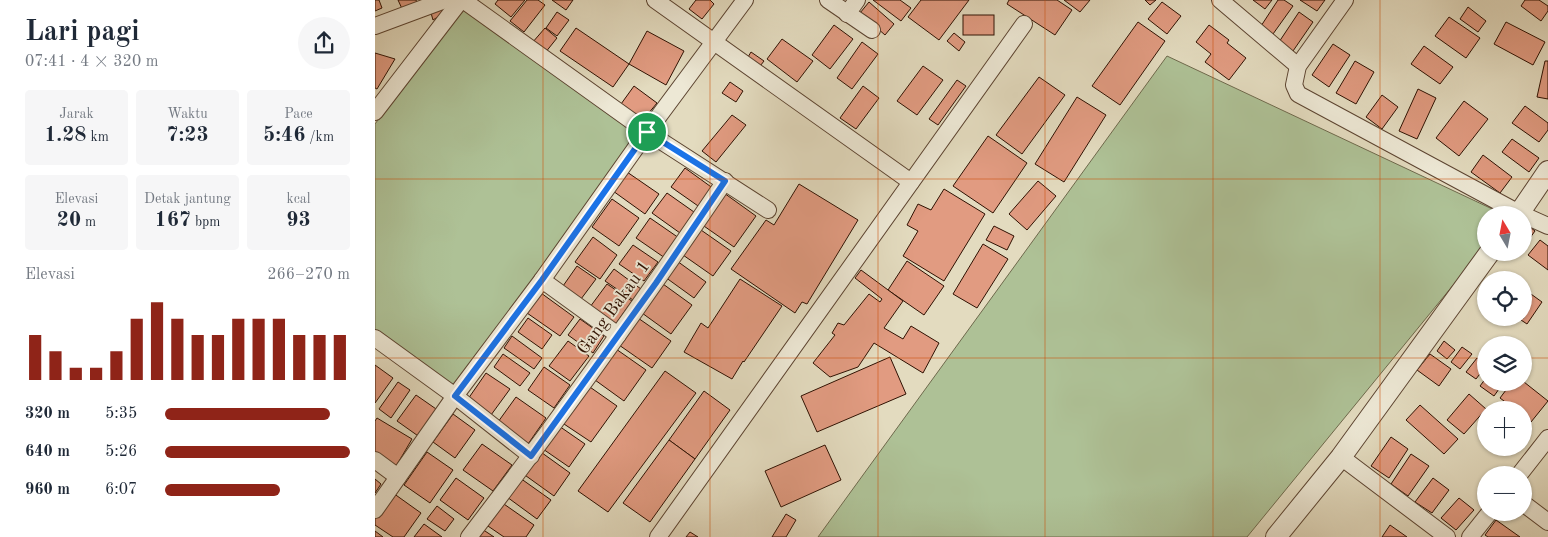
<!DOCTYPE html>
<html lang="id">
<head>
<meta charset="utf-8">
<style>
  body { margin:0; font-family:"Old Standard TT",serif; background:#f6f6f7; color:#1f2937; height:100vh; display:flex; flex-direction:column; font-size:19px; white-space:nowrap }
  * { box-sizing:border-box; margin:0 }
  p { font-size:16px; color:#747a83 }
  .icon { flex:none; width:28px; height:28px; fill:none; stroke:currentColor; stroke-width:2; stroke-linecap:round; stroke-linejoin:round }
  .map { position:relative; flex:1; overflow:hidden }
  .details { display:flex; flex-direction:column; background:#fff; width:375px }
  .details>* { flex:none }
  .needle { width:32px; rotate:350deg }
  .controls { position:absolute; left:1102px; top:206px; display:grid; gap:10px }
  .controls a { display:grid; place-items:center; width:55px; height:55px; border-radius:50%; background:#fff; box-shadow:0 1px 4px #0004; font-size:25px }
  .pin { position:absolute; display:grid; place-items:center; width:42px; height:42px; color:#fff; margin:-21px; border:2px solid #fff; border-radius:50%; box-shadow:0 1px 5px #0007 }
  .round { display:grid; place-items:center; flex:none; width:52px; height:52px; border-radius:26px; background:#f6f6f7 }
  .head { display:flex; align-items:center; justify-content:space-between; height:85px; padding:0 25px }
  h1 { font-size:28px; font-weight:700; line-height:38px }
  .figures { display:grid; grid-template-columns:repeat(3,1fr); gap:8px; height:85px; padding:5px 25px }
  .figures div { display:grid; align-content:center; border-radius:5px; background:#f6f6f7; text-align:center }
  .figures b { font-size:21px; font-weight:700 }
  .figures small { font-size:14px; font-weight:400 }
  .figures p { font-size:14px }
  .chart { height:140px; padding:10px 25px }
  .chart p { display:flex; justify-content:space-between }
  .chart svg { width:100%; height:90px; margin-top:5px; stroke:#8f2418; stroke-width:6 }
  ul { padding:0 25px; list-style:none; font-size:16px }
  li { display:grid; grid-template-columns:80px 60px 1fr; align-items:center; height:38px }
  li i { height:12px; border-radius:6px; background:#8f2418 }
  main { display:flex; flex:1; min-height:0 }
  .map>svg:first-child { display:block }
</style>
</head>
<body>
<main>
<section class="details">
<div class="head"><div><h1>Lari pagi</h1><p>07:41 · 4 × 320 m</p></div><a class="round"><svg class="icon" aria-label="share" viewBox="0 0 24 24"><path d="M12 15V3M7 8l5-5 5 5M5 13v7h14v-7"/></svg></a></div>
<div class="figures">
<div><p>Jarak</p><b>1.28<small> km</small></b></div>
<div><p>Waktu</p><b>7:23</b></div>
<div><p>Pace</p><b>5:46<small> /km</small></b></div>
</div>
<div class="figures">
<div><p>Elevasi</p><b>20<small> m</small></b></div>
<div><p>Detak jantung</p><b>167<small> bpm</small></b></div>
<div><p>kcal</p><b>93</b></div>
</div>
<div class="chart"><p><span>Elevasi</span>266–270 m</p>
<svg viewBox="0 0 160 44" preserveAspectRatio="none"><path d="M5 44V22M15 44V30M25 44V38M35 44V38M45 44V30M55 44V14M65 44V6M75 44V14M85 44V22M95 44V22M105 44V14M115 44V14M125 44V14M135 44V22M145 44V22M155 44V22"/></svg>
</div>
<ul>
<li><b>320 m</b>5:35<i style="width:89%"></i></li>
<li><b>640 m</b>5:26<i style="width:100%"></i></li>
<li><b>960 m</b>6:07<i style="width:62%"></i></li>
</ul>
</section>
<div class="map">
<svg width="1173" height="537" viewBox="0 0 1173 537">
  <rect width="100%" height="100%" fill="#e3dbbf"/>
  <filter id="stains"><feTurbulence type="fractalNoise" baseFrequency=".004" numOctaves="4"/><feColorMatrix values="0 0 0 0 .2 0 0 0 0 .09 0 0 0 0 .02 0 0 0 .5 -.17"/></filter>
  <radialGradient id="worn" r=".72"><stop offset=".6" stop-color="#630" stop-opacity="0"/><stop offset="1" stop-color="#630" stop-opacity=".3"/></radialGradient>
  <g fill="#aec196" stroke="#6e694c">
    <path d="M86,8L264,136L78,388L0,331V124Z"/>
    <path d="M792,56L1130,215H1111V245L872,537H443Z"/>
  </g>
  <g fill="#e19b81" stroke="#2f1102">
    <path d="M0,0H4L7,8L0,11Z"/>
    <path d="M23,0H41L44,7L29,13Z"/>
    <path d="M123,0H150L136,17L120,4Z"/>
    <path d="M152,0H163L170,5L149,32L135,21Z"/>
    <path d="M177,0H198L191,10Z"/>
    <path d="M321,0H335L339,4L327,19L314,9Z"/>
    <path d="M498,0H525L536,8L526,21Z"/>
    <path d="M546,0H594L564,40L533,17Z"/>
    <path d="M634,0H682L697,10L680,35L632,4Z"/>
    <path d="M689,0H715L705,12Z"/>
    <path d="M770,0H781L775,5Z"/>
    <path d="M878,0H897L890,9Z"/>
    <path d="M903,0H909L918,6L898,34L886,26Z"/>
    <path d="M925,0H950L942,11Z"/>
    <path d="M1150,0H1164L1173,6V11L1166,21L1146,6Z"/>
    <path d="M494,2L519,24L510,35L485,13Z"/>
    <path d="M787,2L806,16L792,34L773,19Z"/>
    <path d="M68,5L72,11L58,20L56,13Z"/>
    <path d="M1093,7L1111,21L1103,32L1085,19Z"/>
    <path d="M182,12L194,20L182,36L171,28Z"/>
    <path d="M924,12L938,22L918,51L904,42Z"/>
    <rect x="588" y="15" width="31" height="20"/>
    <path d="M1074,17L1105,38L1091,58L1060,36Z"/>
    <path d="M763,22L790,41L745,105L717,86Z"/>
    <path d="M1131,22L1170,42L1158,65L1119,44Z"/>
    <path d="M459,25L478,39L455,69L437,55Z"/>
    <path d="M834,25L854,40L852,43L871,58L854,80L830,62L836,54L821,42Z"/>
    <path d="M170,28L182,38L170,53L157,43Z"/>
    <path d="M201,28L254,64L238,87L185,51Z"/>
    <path d="M272,31L309,51L291,85L254,64Z"/>
    <path d="M579,33L590,42L584,51L572,41Z"/>
    <path d="M407,39L438,61L422,82L392,59Z"/>
    <path d="M487,42L503,54L477,89L462,78Z"/>
    <path d="M958,44L975,55L954,87L937,75Z"/>
    <path d="M1049,46L1078,67L1065,84L1036,64Z"/>
    <path d="M376,52L389,61L382,70L370,62Z"/>
    <path d="M0,53L20,59L2,89L0,88Z"/>
    <path d="M980,61L999,72L981,104L961,93Z"/>
    <path d="M1170,61H1173V99L1162,97Z"/>
    <path d="M548,66L568,80L542,115L522,101Z"/>
    <path d="M664,77L690,95L647,154L621,135Z"/>
    <path d="M582,80L591,86L563,125L554,119Z"/>
    <path d="M355,82L368,91L361,102L347,93Z"/>
    <path d="M259,86L282,103L268,120L246,104Z"/>
    <path d="M488,86L504,98L481,129L465,118Z"/>
    <path d="M1043,89L1061,98L1042,139L1024,131Z"/>
    <path d="M1007,95L1023,107L1007,129L991,117Z"/>
    <path d="M702,97L731,115L689,182L660,164Z"/>
    <path d="M1089,101L1113,119L1084,156L1061,138Z"/>
    <path d="M1150,106L1173,123V130L1164,142L1137,123Z"/>
    <path d="M357,115L371,125L341,162L327,151Z"/>
    <path d="M613,136L652,163L618,213L578,186Z"/>
    <path d="M1137,139L1164,158L1154,172L1127,152Z"/>
    <path d="M1108,155L1137,177L1125,193L1096,172Z"/>
    <path d="M310,168L339,189L326,208L296,187Z"/>
    <path d="M252,172L284,194L270,214L238,191Z"/>
    <path d="M663,181L681,196L652,230L634,214Z"/>
    <path d="M424,184L483,220L432,304L427,302L420,313L356,269L391,220L399,225Z"/>
    <path d="M569,189L610,214L569,281L528,256L543,231L532,225L543,204L556,210Z"/>
    <path d="M292,193L319,212L305,233L277,213Z"/>
    <path d="M349,193L381,216L359,247L326,224Z"/>
    <path d="M237,199L264,218L244,246L217,227Z"/>
    <path d="M275,218L304,238L290,258L261,238Z"/>
    <path d="M1150,223L1160,231L1149,246V225Z"/>
    <path d="M619,226L639,236L632,250L611,240Z"/>
    <path d="M326,230L356,251L338,276L308,255Z"/>
    <path d="M218,237L242,255L225,279L200,262Z"/>
    <path d="M1165,240L1173,246V270L1153,255Z"/>
    <path d="M608,244L633,259L602,308L578,294Z"/>
    <path d="M258,245L283,262L269,281L244,264Z"/>
    <path d="M302,261L331,282L319,298L290,277Z"/>
    <path d="M532,261L569,286L549,315L513,290Z"/>
    <path d="M202,266L221,279L206,299L188,286Z"/>
    <path d="M239,269L266,289L258,300L230,281Z"/>
    <path d="M486,270L528,301L509,328L528,339L536,326L564,343L548,373L499,343L483,367L455,377L438,363L460,335L457,333L463,323L469,325L494,294L505,302L507,299L480,278Z"/>
    <path d="M365,279L407,306L369,362L368,361L357,379L309,352L326,323L333,328Z"/>
    <path d="M232,284L257,301L240,325L215,307Z"/>
    <path d="M288,284L317,305L296,334L267,313Z"/>
    <path d="M1149,289L1167,302L1152,324L1143,318H1149Z"/>
    <path d="M166,293L199,317L185,336L152,313Z"/>
    <path d="M153,318L177,335L167,349L143,332Z"/>
    <path d="M263,318L296,341L277,368L244,345Z"/>
    <path d="M205,319L229,336L218,353L193,335Z"/>
    <path d="M137,336L167,358L159,369L129,348Z"/>
    <path d="M193,341L214,356L195,381L174,366Z"/>
    <path d="M1069,341L1080,350L1072,359L1062,351Z"/>
    <path d="M1087,347L1097,354L1085,369L1076,362Z"/>
    <path d="M241,349L271,370L249,401L220,380Z"/>
    <path d="M128,354L155,373L145,386L119,367Z"/>
    <path d="M1055,354L1076,369L1064,386L1042,370Z"/>
    <path d="M515,357L531,394L442,432L426,396Z"/>
    <path d="M1102,358L1111,366L1101,379L1091,372Z"/>
    <path d="M0,365L18,378L0,403Z"/>
    <path d="M169,367L195,385L179,408L153,390Z"/>
    <path d="M290,371L321,393L233,512L203,491Z"/>
    <path d="M111,373L135,389L116,415L93,399Z"/>
    <path d="M1111,378V382H1129L1119,396L1105,386Z"/>
    <path d="M23,382L35,390L16,418L4,409Z"/>
    <path d="M1137,382H1149L1173,401L1156,422L1149,416V410H1141L1125,398Z"/>
    <path d="M212,385L242,406L216,442L186,422Z"/>
    <path d="M329,391L355,410L320,459L294,440Z"/>
    <path d="M1094,394L1111,409L1089,434L1072,420Z"/>
    <path d="M41,395L64,411L46,438L22,421Z"/>
    <path d="M141,397L171,418L153,444L123,422Z"/>
    <path d="M1045,405L1083,439L1069,454L1031,420Z"/>
    <path d="M78,414L100,430L80,458L58,442Z"/>
    <path d="M2,418L37,439L20,468L0,456V421Z"/>
    <path d="M184,426L210,444L194,467L168,449Z"/>
    <path d="M1016,437L1033,449L1014,478L996,466Z"/>
    <path d="M294,440L320,459L275,522L248,503Z"/>
    <path d="M107,444L137,465L118,491L88,470Z"/>
    <path d="M450,445L466,480L406,507L390,471Z"/>
    <path d="M163,450L195,473L179,496L147,473Z"/>
    <path d="M52,452L78,470L55,503L29,485Z"/>
    <path d="M1036,454L1054,466L1033,496L1016,484Z"/>
    <path d="M81,478L109,498L93,520L65,500Z"/>
    <path d="M145,478L176,500L162,519L132,497Z"/>
    <path d="M1058,478L1074,490L1057,513L1040,502Z"/>
    <path d="M0,479L6,484L0,493Z"/>
    <path d="M18,493L46,513L29,537H18L0,525V519Z"/>
    <path d="M1084,498L1099,510L1081,530L1066,518Z"/>
    <path d="M126,502L159,525L151,537H129L110,524Z"/>
    <path d="M62,506L79,519L70,531L52,519Z"/>
    <path d="M411,514L421,520L411,537H397Z"/>
    <path d="M1121,520L1145,537H1113L1110,535Z"/>
    <path d="M49,524L67,537H39Z"/>
    <path d="M1015,525L1032,537H1007Z"/>
    <path d="M107,529L119,537H101Z"/>
    <path d="M0,531L8,537H0Z"/>
    <path d="M315,532L323,537H311Z"/>
  </g>
  <g fill="none" stroke-linecap="round" stroke-linejoin="round">
    <g stroke="#5c4431" stroke-width="18">
      <g id="minor">
        <path d="M88,0L272,132L393,210"/>
        <path d="M280,0L536,182"/>
        <path d="M453,0L497,30"/>
        <path d="M845,0L923,66"/>
        <path d="M970,0L923,66L919,85L923,94L1144,213L1173,226"/>
        <path d="M472,14L482,0"/>
        <path d="M0,26L70,0"/>
        <path d="M0,112L86,0"/>
        <path d="M167,280L243,335"/>
        <path d="M0,338L80,396L156,456"/>
        <path d="M966,457L1072,537"/>
        <path d="M0,460L23,477"/>
        <path d="M1144,475L1173,438"/>
        <path d="M1149,504L1173,522"/>
        <path d="M0,510L80,396L167,280L272,132L370,0"/>
        <path d="M94,537C183,421 268,302 350,181"/>
        <path d="M283,537L649,24"/>
        <path d="M1095,537L1115,512"/>
      </g>
    </g>
    <g stroke="#5c4431" stroke-width="22">
      <g id="tertiary">
        <path d="M1143,215L1173,171"/>
        <path d="M901,537L966,457L1115,252"/>
      </g>
    </g>
    <use href="#minor" stroke="#ede8d5" stroke-width="16"/>
    <use href="#tertiary" stroke="#ede8d5" stroke-width="20"/>
  </g>
  <g fill="none" stroke-linecap="round" stroke-linejoin="round">
    <g stroke="#fff" stroke-width="10">
      <path id="route" d="M272,132L350,181L281,283L156,456L80,396L167,280Z"/>
    </g>
    <use href="#route" stroke="#1a73e8" stroke-width="6"/>
  </g>
  <path fill="none" stroke="#cc4e0a" stroke-width="1" stroke-opacity="0.55" d="M168,0V537M335,0V537M503,0V537M670,0V537M838,0V537M1005,0V537M0,179H1173M0,358H1111M1149,358H1173"/>
  <g text-anchor="middle" stroke-width="4" stroke-linejoin="round" paint-order="stroke">
    <g font-size="18" fill="#2f1102" stroke="#ede8d5">
      <text transform="translate(238 307) rotate(-54)" y="6">Gang Bakau 1</text>
    </g>
  </g>
  <rect width="100%" height="100%" filter="url(#stains)"/>
  <rect width="100%" height="100%" fill="url(#worn)"/>
</svg>
<div class="controls">
<a><svg class="needle" viewBox="-14 -14 28 28"><path d="M0-13l5 13h-10z" fill="#e53935"/><path d="M0 13l5-13h-10z" fill="#747a83"/></svg></a>
<a><svg class="icon" aria-label="locate" viewBox="0 0 24 24"><circle cx="12" cy="12" r="6"/><path d="M12 2v4M12 18v4M2 12h4M18 12h4"/></svg></a>
<a><svg class="icon" aria-label="layers" viewBox="0 0 24 24"><path d="M12 4l9 5-9 5-9-5zM3 14l9 5 9-5"/></svg></a>
<a>+</a>
<a>−</a>
</div>
<div class="pin" style="left:272px;top:132px;background:#1e9e55"><svg class="icon" aria-label="arrive" viewBox="0 0 24 24"><path d="M6 21V4h12l-3 4 3 4H6"/></svg></div>
</div>
</main>
</body>
</html>
